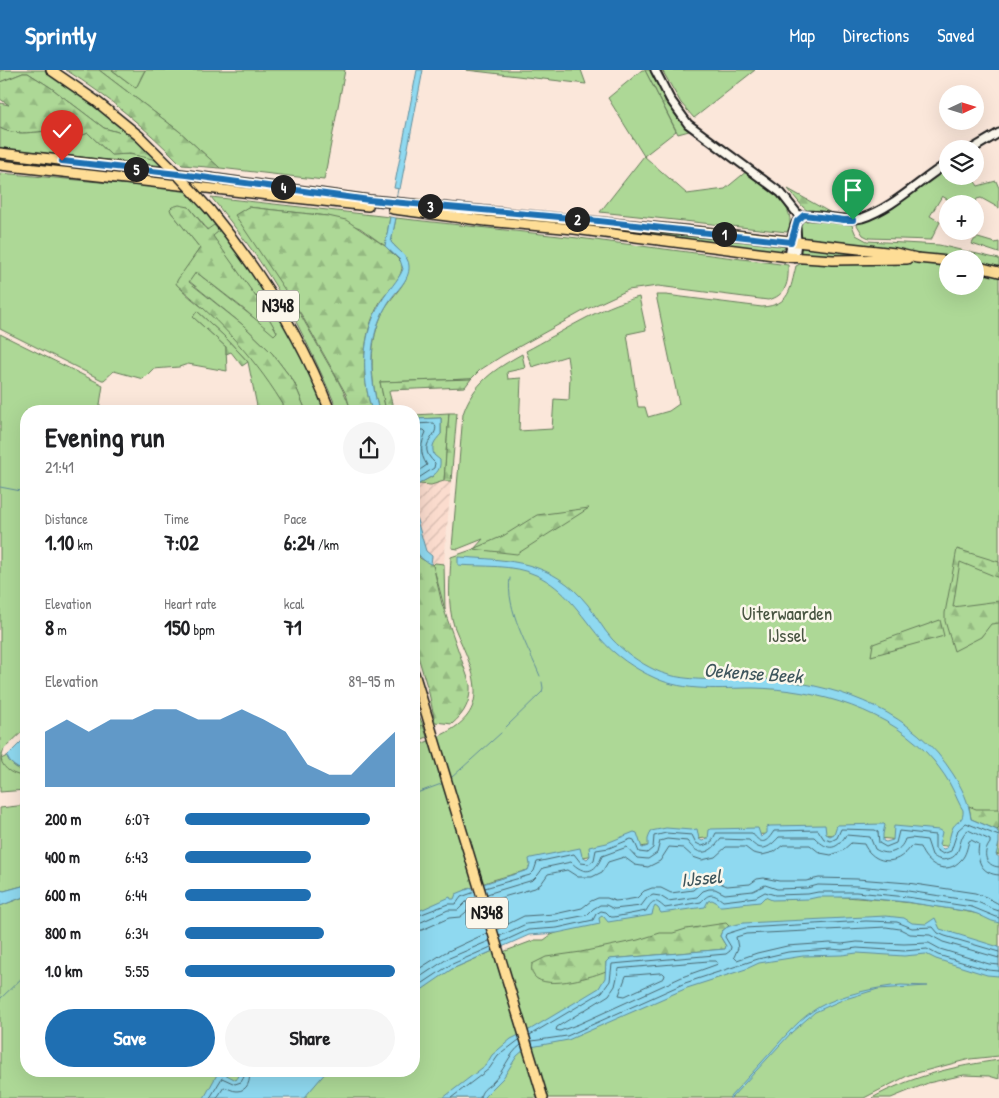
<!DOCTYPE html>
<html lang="en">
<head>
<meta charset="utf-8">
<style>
  body { margin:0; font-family:"Patrick Hand",sans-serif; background:#f6f6f6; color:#202124; height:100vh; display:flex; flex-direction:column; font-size:19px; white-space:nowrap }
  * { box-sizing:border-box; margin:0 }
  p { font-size:16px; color:#757577 }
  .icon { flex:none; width:28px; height:28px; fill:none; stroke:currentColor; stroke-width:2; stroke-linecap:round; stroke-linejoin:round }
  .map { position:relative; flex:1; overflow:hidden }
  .sheet { position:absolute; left:20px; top:335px; width:400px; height:672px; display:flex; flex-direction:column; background:#fff; border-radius:20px; box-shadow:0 5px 20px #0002 }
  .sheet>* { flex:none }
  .needle { width:32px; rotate:86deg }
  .buttons { position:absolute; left:939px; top:15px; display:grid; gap:10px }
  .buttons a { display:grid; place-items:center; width:45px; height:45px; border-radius:50%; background:#fff; box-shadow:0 5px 20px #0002; font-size:25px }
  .pin { position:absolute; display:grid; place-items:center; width:42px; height:42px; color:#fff; margin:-51px -21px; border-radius:50% 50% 50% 0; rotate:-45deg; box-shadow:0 0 5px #0007 }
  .pin .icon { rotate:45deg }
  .km { position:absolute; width:25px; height:25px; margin:-12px; border-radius:50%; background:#222; color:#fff; font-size:14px; line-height:25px; text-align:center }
  .round { display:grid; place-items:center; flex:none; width:52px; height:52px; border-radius:26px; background:#f6f6f6 }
  .headline { display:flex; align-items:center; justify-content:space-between; height:85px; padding:0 25px }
  h1 { font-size:28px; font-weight:700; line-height:38px }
  .stats { display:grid; grid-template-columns:repeat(3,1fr); gap:8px; height:85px; padding:5px 25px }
  .stats div { display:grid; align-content:center }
  .stats b { font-size:21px; font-weight:700 }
  .stats small { font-size:14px; font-weight:400 }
  .stats p { font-size:14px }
  .chart { height:140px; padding:10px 25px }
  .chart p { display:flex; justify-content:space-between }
  .chart svg { width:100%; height:90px; margin-top:5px; fill:#1f6fb2; opacity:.7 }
  .action { display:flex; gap:10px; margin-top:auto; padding:10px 25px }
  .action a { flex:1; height:58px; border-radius:30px; background:#1f6fb2; color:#fff; font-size:20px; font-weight:700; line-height:58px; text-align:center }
  .action a+a { background:#f6f6f6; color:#202124 }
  ul { padding:0 25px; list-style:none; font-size:16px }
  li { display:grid; grid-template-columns:80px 60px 1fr; align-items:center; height:38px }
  li i { height:12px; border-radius:6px; background:#1f6fb2 }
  header { display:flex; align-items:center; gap:30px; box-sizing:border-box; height:70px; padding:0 25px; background:#1f6fb2; color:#fff }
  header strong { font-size:24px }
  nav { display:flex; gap:28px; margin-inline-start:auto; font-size:18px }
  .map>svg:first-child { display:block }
</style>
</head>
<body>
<header>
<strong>Sprintly</strong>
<nav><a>Map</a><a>Directions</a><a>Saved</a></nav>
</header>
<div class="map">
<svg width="999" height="1028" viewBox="0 0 999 1028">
  <defs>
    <pattern id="industrial-furrows" width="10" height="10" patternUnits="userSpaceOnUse" patternTransform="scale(1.25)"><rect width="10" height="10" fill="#fbdcce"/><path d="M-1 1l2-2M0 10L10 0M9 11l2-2" fill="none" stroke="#d7bcb0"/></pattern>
    <pattern id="forest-firs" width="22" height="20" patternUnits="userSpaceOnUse" patternTransform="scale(1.25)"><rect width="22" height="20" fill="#add896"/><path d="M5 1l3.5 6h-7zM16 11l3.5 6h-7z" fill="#94b981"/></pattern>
  </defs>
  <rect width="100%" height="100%" fill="#fbe7da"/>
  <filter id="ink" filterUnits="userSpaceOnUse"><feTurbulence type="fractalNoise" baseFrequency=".02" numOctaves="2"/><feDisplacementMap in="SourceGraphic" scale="10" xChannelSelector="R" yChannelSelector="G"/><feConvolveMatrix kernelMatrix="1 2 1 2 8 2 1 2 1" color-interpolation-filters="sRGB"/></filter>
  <g filter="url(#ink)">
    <path fill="url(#industrial-furrows)" d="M444,411H451L444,494H430L432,486L426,481L414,440V419L417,415H431Z"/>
    <g fill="#add896" stroke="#647a59">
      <path d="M0,0H45L88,29L123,57L118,62L104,58L50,17L28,3H23L0,12Z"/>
      <path d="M99,0H112L136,18L145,0H345L324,110L220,98L179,61Z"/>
      <path d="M466,0H581L586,14Z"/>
      <path d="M642,0H645L676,61L644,86L687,124L725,119L747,101C764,114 801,138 787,162L600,142L644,86L608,28Z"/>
      <path d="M662,0H755L694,48L681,33Z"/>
      <path d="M0,58C19,68 41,59 62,61C72,62 79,68 88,63L111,85C129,84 150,83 164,96L0,78Z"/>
      <path d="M0,86L346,129L0,92Z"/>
      <path d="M947,97L948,106H971L978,116L996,111L999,118V138L981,128L977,129L974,134H955L942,126L930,146L940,152L931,170L869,168L863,165L857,155L858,152Z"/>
      <path d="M0,103L188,120C218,156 248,192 272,231C293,266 310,304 327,341H306L294,312L272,283L243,255L189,211L196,202L254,248L277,262L261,235L263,222L256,227L212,166L219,161L208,160L189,137L171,142L200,178L176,213C187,227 203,237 216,249C244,276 268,307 287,341H258L248,292L225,267L197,241L193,247L226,277L227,301L188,294L179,297L153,299L143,309L114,301L104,310H102L0,259Z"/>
      <path d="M211,127L390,147L385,176L360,158L328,146L248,137L237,148C269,191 297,237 322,283C333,303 345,320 351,341H338C318,295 296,247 268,204C251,177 231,152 211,127Z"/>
      <path d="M400,135L778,172L785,177L784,179L778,181L657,165L465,145Z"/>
      <path d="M396,148L587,169L788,195C789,212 786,226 768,230L658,216L628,220L587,239L502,286L480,300L471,309L380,312L386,341H379C370,307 368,272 384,240C389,230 403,217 406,208C407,202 406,195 407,189L391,172Z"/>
      <path d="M805,149L851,153L856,165L867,171L939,175L999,189V198L975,193V189H952L802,168L799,159L801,152Z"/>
      <path d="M978,168L995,173L999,172V183L972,174L974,170Z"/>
      <path d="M803,176L894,185L845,187L799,184V180Z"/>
      <path d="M918,192L947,195L948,216H975V199L999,205V785C902,767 804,758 706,768C647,774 588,787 530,796L528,800L493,810L465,820L454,830L414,851V677C455,660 488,648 470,595C466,582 459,569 454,556C447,534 450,510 451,487L474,479L483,469L458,479L452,478L463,344C473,313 495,299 522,284L525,298L507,302L508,309L521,308L519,361L552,359L554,329L569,330L570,307L567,286L532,297L526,281C562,262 599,237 639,227L646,260L627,264L638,337H645L648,347L669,341L679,334L656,225H666L762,237C790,235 790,220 796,196L802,193Z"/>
      <path d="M0,264L103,315L99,341H26V658L4,679L1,689L20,706H26V720L0,722Z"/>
      <path d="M449,343L444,411L431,415L418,414L433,406C433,401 431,376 433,373C434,370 438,367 441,364V348L414,349V345Z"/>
      <path d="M435,493L444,494L445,540L433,495Z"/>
      <path d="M416,639L423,655L415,658L414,653Z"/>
      <path d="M26,735V815L4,821L0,820V738Z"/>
      <path d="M26,826V1001H244L226,1028H0V836Z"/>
      <path d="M766,826C797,826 828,825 858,828C906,831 952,838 999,848V986L970,989L909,1005L864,1028H548L532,976L530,960L528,961L503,882L535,870H544L551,865L602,845L654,835L711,828Z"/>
      <path d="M493,881L538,1028H303L326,1001H414V922L452,899Z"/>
      <path d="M999,990V1009L989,1006L964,1005L928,1013L891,1028H872C912,1006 955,996 999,990Z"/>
    </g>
    <g fill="url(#forest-firs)" stroke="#647a59">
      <path d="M66,0H99L179,61L220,98L182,95C148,60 108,26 66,0Z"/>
      <path d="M112,0H145L136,18Z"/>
      <path d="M645,0H650L678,49L689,61L678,64Z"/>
      <path d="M23,3H28L50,17L104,58L118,62L123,57L157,90L130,84L111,85L88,63C79,68 72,62 62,61C41,59 19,68 0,58V33L9,35L0,29V12Z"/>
      <path d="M788,119L831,143L837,144L808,141L803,137Z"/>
      <path d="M179,135L189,137L207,160L214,155L219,161L213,166L256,227L264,222L268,229L261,235L277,262L274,265L240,236L196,202L189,212L243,255L272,283L294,312L306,341H287C257,290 222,253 177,215L176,213L178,209L200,178L171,142L170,139L172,137Z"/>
      <path d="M248,137L328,146L346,150L385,176L402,193C404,208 387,221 380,232C361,265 361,306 372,341H351L346,324L301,244L235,145Z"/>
      <path d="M197,241L225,267L248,292L242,296L231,282L226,284V277L193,247Z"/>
      <path d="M471,309L465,317L390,320L389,322L394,341H386L380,312Z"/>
      <path d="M449,343H457L451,411H444Z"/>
      <path d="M589,438L517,484L473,479L503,466L537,445Z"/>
      <path d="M414,475L420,488L433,495L442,534L470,614C471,631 465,643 452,654L435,652L429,623L414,573Z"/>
      <path d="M957,479L999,492V508L960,492L953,537L999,531V553L991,554L981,567L954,581L945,551V543Z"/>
      <path d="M940,550L944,566L871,586L873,574Z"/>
      <path d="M414,655L415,658L423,655L427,667L414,673Z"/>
      <path d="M7,686C9,694 18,700 26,701V706C15,706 3,700 1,689Z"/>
      <path d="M969,736L976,739H999V758L997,760L971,749Z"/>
      <path d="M726,853L729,856L722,861L720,866L726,876V879L610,889L606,892V901C592,907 526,927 532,894L546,887L581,882L638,870L660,863H673L686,859Z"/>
    </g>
    <g fill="#8fd9f0" stroke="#618d9b">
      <path d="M417,0H423L400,119L394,118Z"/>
      <path d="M390,147L396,148L391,172C397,180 409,186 409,196C410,211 395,221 388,233C367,266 369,305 379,341H372C361,305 361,265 381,232C388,220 398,211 403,199L400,190L385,176Z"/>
      <path d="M441,348V364C434,372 431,375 434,385L440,390C442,408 423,407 414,419V349Z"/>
      <path d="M414,440L426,481L432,486L431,494H430C408,483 414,462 414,440Z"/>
      <path d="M458,487C510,490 552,490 588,535C596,546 603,559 612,569C623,581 640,593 655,600C689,616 738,606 775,610C844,616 915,644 953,704C962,718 969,732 971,749L997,760L999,765V773L996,785L999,787V853C988,851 981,844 971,842L906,832L856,827H818L809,829L772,830L765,827L760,832L722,836H719L716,832L712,830L708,831L705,837L661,843L658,838L655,836L653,840L652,845L608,852L604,847L602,846L599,848L600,854L557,863L529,865L452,899L414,925V843L450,827L451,829H454L456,824C479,814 504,808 528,800L530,795L529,789L531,788L580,778L582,786L587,789L590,786L589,777L607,773L634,762L637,763L642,778L648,776V769L651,761L666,758L691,760L697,759L699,769L702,771L708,769L709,760L711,759L758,758L761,767L767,763V757L770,756L825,755L826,764L830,766L834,764L837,755L884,754L885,755L883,764V771L886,772L893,770L894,756L939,760L942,762L939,775L943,779L947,778C949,772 950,763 953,757C958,750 964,751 963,740C959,734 956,726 953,720C948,709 941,700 934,691C892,640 816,619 753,618C721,618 685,622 655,608C635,599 614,585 600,568C580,544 566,519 536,505C513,494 483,497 458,495Z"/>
      <path d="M26,667V701C19,700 9,694 7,686Z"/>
      <path d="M26,815V826L0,836V820L4,821Z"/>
      <path d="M886,846L904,848L912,853L926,854L935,848L940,859L999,877V906L987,905L936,889L926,884L904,886L857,883L842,885L803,886L759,893L746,899L687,918L568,970L526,978L517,986L503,1008L483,1028H443L486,995L492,985L511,969L531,959L599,918L605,908L606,892L609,889L725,879L726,876L720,866C723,855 735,855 744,853Z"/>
      <path d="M901,915L928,916L878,919L842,930L815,942L792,962L731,1028H729C743,1013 757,997 771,982C786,965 800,948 819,937C840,925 877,917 901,915Z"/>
      <path d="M219,1001L236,1010L239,1006L232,1001H327L304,1028H204Z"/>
    </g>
    <path fill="#fbe7da" d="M483,811L503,879L493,884L472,815Z"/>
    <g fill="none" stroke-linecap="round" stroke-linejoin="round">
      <g stroke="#4a6871" stroke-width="1">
        <path d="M414,354L434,353C443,366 413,373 435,393L434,398L414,411"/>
        <path d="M414,360H424L426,362C421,374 419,383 427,395L414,404"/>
        <path d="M485,818L530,805L534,801L537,792L574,784L581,793L589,794L594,790L596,780L609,778L631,769L634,770L639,782L647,783L653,778L654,766L666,763L692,765L696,773L702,776L711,773L716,763H752C762,776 766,773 774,761L818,760L824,769L831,771L837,768L841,759L875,760L878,762L879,773L886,777L896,773L899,761L935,765V779L943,784L951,781L958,760L966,753L999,766"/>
        <path d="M487,824L533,810L538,805L543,798L571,792C584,805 595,804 602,786L627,777L637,788L648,789L657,783L660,771L667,769L687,771C700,789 710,783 721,769L749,770C761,783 768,779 779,767H814C826,779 835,783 846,765L870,767L875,779C887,787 901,782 905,769L911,768L927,770L932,785C937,789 941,791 948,789C963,786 957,767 968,760L990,770V773C982,783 985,796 999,797"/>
        <path d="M489,831L535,818L541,814L548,804L567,800L578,807H592L602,802L608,792L624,787L635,795L648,797L660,791L669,777L683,778L693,787L702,790L715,787L726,777H745L753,783L762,785L774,782L783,775H810L820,783L831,785L842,781L851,773L864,774C871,790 890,797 904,784C908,782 909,778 912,776L920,777C926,794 946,807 961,790C966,785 967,778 969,771L971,770L979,774C976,790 981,804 999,805"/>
        <path d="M414,847L448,834H456L461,827L475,822"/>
        <path d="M414,853H419L448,840H458L466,832L477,828"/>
        <path d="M498,859L524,846L555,844L582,838L591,831L598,828H607L615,831L625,830L637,828L644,821L652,818H661L671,823L693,820L700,814L708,811H715L727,816L750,814L757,809L764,808L779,811H806L819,808L857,809L908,813L975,823L986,827L999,834"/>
        <path d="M414,861L422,860L449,848L460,847L471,838L479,836"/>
        <path d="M500,866L526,854L556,851L587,845L593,839L600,835H606L614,839L641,836L647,828L653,825L660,826L668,831L697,827L703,821L709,819H715L725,824L753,821L765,815L777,819L807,818L818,815L857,816L908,821L973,831C983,833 990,839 999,841"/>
        <path d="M502,872L528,860L557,858L593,850L596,844L601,841L606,842L611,847H614L646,841C653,829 655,829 665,838L701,832C709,823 713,823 723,831L756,827L765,822L775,825L808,824L818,822H856L907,827L972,837L999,848"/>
        <path d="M999,888L943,872L930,865L910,864L900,859L886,857L746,864L736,867L738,878L734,887L737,890L757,883L787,876L830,873L842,874L857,872L904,874L929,873L940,879L989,894L999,895"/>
        <path d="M709,891H716L718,894L682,907L579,954L560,961L556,960L557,957L609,925L615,916L619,899Z"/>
        <path d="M414,902L444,883L487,863"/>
        <path d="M663,903L665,905L664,908L625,926L619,925L626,906Z"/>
        <path d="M414,911L447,889L489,871"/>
        <path d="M414,919L450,895L491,877"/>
        <path d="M530,965L602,922L610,911L612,894L726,884L730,881L731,877L725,867L726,864L745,858L866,851L897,852L912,858L933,857L938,863L945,866L999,882"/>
        <path d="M532,971L567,966L685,913L758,889L788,882L831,879L842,880L857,878L904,881L927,879L938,885L988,900L999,901"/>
        <path d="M210,1028L222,1008L235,1014L241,1012L244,1007L241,1001"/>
        <path d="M217,1028L224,1017C228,1018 232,1021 237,1021C248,1021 251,1010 249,1001"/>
        <path d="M451,1028L489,999L498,986L519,970"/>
        <path d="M480,1028C481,1020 486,1018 492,1013C504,1002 508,984 521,975"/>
      </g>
      <g stroke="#618d9b" stroke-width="1">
        <path d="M396,129L398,119"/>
        <path d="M0,417L26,422"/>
        <path d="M510,508C505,538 529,579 540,606"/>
        <path d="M505,658L542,622L543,618L542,612"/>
        <path d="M451,708L501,663"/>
        <path d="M414,724L444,713"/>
        <path d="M0,929L26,904"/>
      </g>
      <g stroke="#1c1c1c" stroke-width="11">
        <g id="tertiary">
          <path d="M655,0L670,29L688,54L781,123L800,147"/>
          <path d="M972,79L999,63"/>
          <path d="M800,147C811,141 843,153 862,148C893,138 920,110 948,93"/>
          <path d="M789,187C791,176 792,155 800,147"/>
          <path d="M795,188L797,172L796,157"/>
        </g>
      </g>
      <g stroke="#1c1c1c" stroke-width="12">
        <g id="primary">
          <path d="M51,0L96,31L139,66"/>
          <path d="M0,83L187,105L369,130L744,166L895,183L917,188L948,191"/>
          <path d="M0,95L368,136"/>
          <path d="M393,139L486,151L574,159L789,187L833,190L907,189"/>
          <path d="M210,140C260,201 302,268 330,341"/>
          <path d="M975,196L999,202"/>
          <path d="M414,603L543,1028"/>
        </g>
      </g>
      <use href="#tertiary" stroke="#fbf7ec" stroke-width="7"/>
      <use href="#primary" stroke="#fedd96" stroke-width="9"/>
      <g stroke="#1c1c1c" stroke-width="12" stroke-linecap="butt">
        <path id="primary-bridge" d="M139,66L176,103L210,140"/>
      </g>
      <use href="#primary-bridge" stroke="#fedd96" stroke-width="9"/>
    </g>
  </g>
  <g fill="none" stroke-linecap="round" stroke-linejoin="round" filter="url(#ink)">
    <g stroke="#fff" stroke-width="10">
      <path id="route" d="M62,91L187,105L369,130L571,148L791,172L797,151L804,145L844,150H853"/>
    </g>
    <use href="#route" stroke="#1f6fb2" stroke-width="6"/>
  </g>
  <g text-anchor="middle" stroke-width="5" stroke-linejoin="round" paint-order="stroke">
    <g fill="#fbf7ec" stroke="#5f5e5a" stroke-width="1">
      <rect x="257" y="220.5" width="42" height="31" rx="4"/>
      <rect x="466" y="827.5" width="42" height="31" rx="4"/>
    </g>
    <g font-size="18" font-weight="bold" fill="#1c1c1c">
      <text x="278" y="242">N348</text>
      <text x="487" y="849">N348</text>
    </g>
    <g font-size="19" fill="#485441" stroke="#fbf7ec">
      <text x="787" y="550">Uiterwaarden<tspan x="787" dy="22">IJssel</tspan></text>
    </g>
    <g font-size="20" font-style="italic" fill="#3e555c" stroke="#fbf7ec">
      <text transform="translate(753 603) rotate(4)" y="7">Oekense Beek</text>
      <text transform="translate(701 808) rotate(-6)" y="7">IJssel</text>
    </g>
  </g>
</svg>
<div class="buttons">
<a><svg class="needle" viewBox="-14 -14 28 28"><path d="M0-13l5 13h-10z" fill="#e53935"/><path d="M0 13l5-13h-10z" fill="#757577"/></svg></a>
<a><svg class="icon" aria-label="layers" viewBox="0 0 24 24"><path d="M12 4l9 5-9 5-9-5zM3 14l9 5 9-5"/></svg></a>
<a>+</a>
<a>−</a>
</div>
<div class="pin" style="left:853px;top:150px;background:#1e9e55"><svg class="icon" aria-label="arrive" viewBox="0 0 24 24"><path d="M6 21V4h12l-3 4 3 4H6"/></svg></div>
<div class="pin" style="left:62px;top:91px;background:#d93025"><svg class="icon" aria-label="check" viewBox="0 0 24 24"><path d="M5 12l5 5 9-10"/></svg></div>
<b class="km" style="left:724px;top:164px">1</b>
<b class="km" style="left:577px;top:149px">2</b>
<b class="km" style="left:430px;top:136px">3</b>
<b class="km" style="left:283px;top:117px">4</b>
<b class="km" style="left:136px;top:99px">5</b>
<section class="sheet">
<div class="headline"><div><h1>Evening run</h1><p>21:41</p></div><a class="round"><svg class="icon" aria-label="share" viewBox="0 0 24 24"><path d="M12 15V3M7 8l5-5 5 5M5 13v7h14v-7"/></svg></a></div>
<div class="stats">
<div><p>Distance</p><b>1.10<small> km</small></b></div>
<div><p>Time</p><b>7:02</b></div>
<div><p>Pace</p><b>6:24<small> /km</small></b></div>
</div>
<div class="stats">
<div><p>Elevation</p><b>8<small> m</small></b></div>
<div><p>Heart rate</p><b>150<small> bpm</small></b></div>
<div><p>kcal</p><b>71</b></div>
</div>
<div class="chart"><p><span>Elevation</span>89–95 m</p>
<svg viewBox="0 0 160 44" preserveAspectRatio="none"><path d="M0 44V17L10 11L20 17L30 11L40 11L50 6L60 6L70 11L80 11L90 6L100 11L110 17L120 33L130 38L140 38L150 27L160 17V44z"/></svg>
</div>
<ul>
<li><b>200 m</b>6:07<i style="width:88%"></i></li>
<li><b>400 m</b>6:43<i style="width:60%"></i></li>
<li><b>600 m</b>6:44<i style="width:60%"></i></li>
<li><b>800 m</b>6:34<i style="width:66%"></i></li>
<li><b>1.0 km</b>5:55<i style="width:100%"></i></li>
</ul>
<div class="action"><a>Save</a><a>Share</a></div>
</section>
</div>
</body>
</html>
